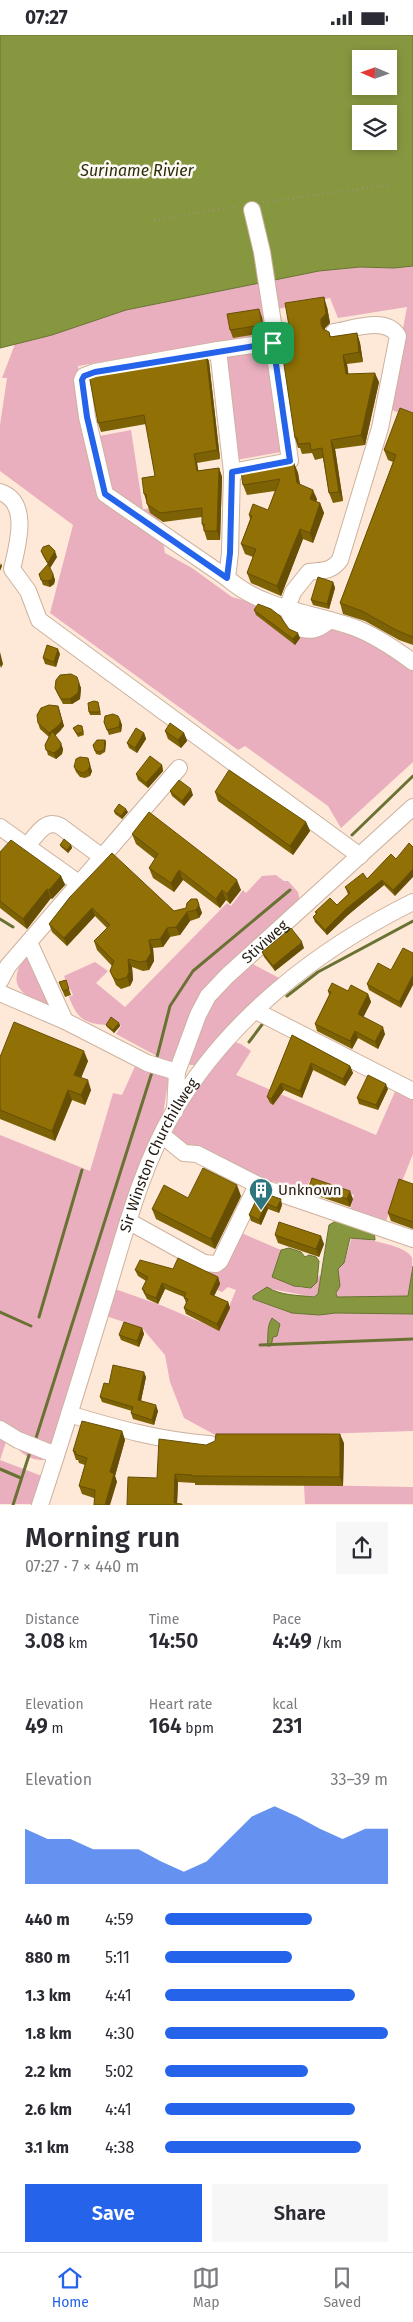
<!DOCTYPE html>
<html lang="en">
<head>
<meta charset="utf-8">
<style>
  body { margin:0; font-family:"Fira Sans",sans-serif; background:#f7f7f7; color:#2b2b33; height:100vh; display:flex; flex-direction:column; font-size:19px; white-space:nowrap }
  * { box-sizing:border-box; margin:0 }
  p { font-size:16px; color:#7c7c81 }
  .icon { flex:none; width:28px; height:28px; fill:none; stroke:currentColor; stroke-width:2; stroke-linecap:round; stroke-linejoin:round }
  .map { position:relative; height:1470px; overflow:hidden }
  .side { display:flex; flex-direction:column; background:#fff; flex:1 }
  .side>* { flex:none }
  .needle { width:32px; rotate:272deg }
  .controls { position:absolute; left:352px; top:15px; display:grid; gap:10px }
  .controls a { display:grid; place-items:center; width:45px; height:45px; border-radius:0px; background:#fff; box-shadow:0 2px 8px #0003; font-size:25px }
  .pin { position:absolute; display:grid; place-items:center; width:42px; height:42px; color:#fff; margin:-21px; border-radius:10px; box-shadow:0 2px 8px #0006 }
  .round { display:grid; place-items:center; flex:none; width:52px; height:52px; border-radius:0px; background:#f7f7f7 }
  .summary { display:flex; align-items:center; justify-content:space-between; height:85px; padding:0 25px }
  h1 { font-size:28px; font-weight:600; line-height:38px }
  .figures { display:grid; grid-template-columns:repeat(3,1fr); gap:8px; height:85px; padding:5px 25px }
  .figures div { display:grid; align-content:center }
  .figures b { font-size:21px; font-weight:600 }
  .figures small { font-size:14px; font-weight:400 }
  .figures p { font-size:14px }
  .chart { height:140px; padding:10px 25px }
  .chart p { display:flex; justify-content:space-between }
  .chart svg { width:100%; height:90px; margin-top:5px; fill:#2563eb; opacity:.7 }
  .action { display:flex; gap:10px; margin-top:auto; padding:10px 25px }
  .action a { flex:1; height:58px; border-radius:0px; background:#2563eb; color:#fff; font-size:20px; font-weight:600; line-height:58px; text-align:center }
  .action a+a { background:#f7f7f7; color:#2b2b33 }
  ul { padding:0 25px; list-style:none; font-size:16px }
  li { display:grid; grid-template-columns:80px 60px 1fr; align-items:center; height:38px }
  li i { height:12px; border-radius:6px; background:#2563eb }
  .status { display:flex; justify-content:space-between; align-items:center; height:35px; padding:0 25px; background:#fff; direction:ltr }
  .status svg { height:14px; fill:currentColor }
  .tabs { display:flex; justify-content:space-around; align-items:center; height:70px; border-top:1px solid #e1e1e2; background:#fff; font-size:14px; color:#7c7c81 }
  .tabs a { display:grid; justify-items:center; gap:2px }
  .tabs .on { color:#2563eb }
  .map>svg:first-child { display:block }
</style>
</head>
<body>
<div class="status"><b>07:27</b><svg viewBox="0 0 49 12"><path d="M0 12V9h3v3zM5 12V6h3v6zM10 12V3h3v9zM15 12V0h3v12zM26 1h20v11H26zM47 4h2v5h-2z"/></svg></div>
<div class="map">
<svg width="413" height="1470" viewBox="0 0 413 1470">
  <rect width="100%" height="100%" fill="#fee8d7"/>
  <g fill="#e9afbf">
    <path d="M413,231V382L388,374L407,272L338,283L330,263L278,274L279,297L78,331L89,403L131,395L143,474L157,473L165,518L192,533L232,562L354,596L413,632V727L341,793L328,771L245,711L238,715L50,578L73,490L0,436V390L7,343H2L15,309L52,300L126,275L319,236L360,232L394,233Z"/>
    <path d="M272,314L287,416L236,425L223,320Z"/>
    <path d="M276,840L284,846H288L298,857L300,866L217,944L174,1026L168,1027L116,999L121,991L112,984L106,990C83,988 77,983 69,962L73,960L64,941L95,927L108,936L96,948L125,972L227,868L231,871L243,855L246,858L262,841Z"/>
    <path d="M27,917L52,971L49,973C18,957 6,951 27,917Z"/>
    <path d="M249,927L281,944L197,1030H190L188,1029L210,968Z"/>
    <path d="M234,1007L241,1009L251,1016L236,1040L376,1100L397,1052L413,1060V1119L384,1191L349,1179L354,1160L310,1145L304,1159L273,1146L270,1152L185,1114L173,1102C169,1085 222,1023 234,1007Z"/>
    <path d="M137,1027L169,1041L162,1086L148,1108L142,1126L49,1421L45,1425C27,1426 17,1415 8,1401L0,1425V1100L90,1136L113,1058L122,1060Z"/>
    <path d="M239,1197L281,1215L273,1241C287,1248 313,1264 319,1240L321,1242L318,1259L314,1262L271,1254L253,1264L292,1278L319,1280L336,1278L413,1279V1396L219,1402L184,1383L170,1347L165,1320L142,1293L106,1281L115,1254L163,1271L219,1295L236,1255L228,1252L222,1257L188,1242L206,1223L221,1217Z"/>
    <path d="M352,1202C363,1204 408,1210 412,1223C413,1233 410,1250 408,1261L337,1262L338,1234L344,1228Z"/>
    <path d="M0,1425L42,1441L33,1469H0Z"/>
    <path d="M304,1450L413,1452V1469H305Z"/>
  </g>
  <g fill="#879740" stroke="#697232" fill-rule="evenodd">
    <path d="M0,0H413V231L394,233L360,232L319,236L126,275L52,300L0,313ZM361,24H389V51H361ZM361,79H389V106H361Z"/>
    <path d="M341,1183L374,1195L375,1205L350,1203L344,1228L338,1234L340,1251L336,1258L337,1262L408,1261L413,1231V1279L336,1278L319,1280L292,1278L253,1264V1261L267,1252C281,1261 298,1260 314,1262L318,1259L329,1190Z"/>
    <path d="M289,1213L301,1217L305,1222L309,1220L316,1222L319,1226L317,1247L311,1253L294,1251L272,1242L281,1215Z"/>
    <path d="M272,1283L280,1289L277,1301L273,1302L271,1311H267C269,1300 266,1293 272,1283Z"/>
  </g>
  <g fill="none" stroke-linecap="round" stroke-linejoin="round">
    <g stroke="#697232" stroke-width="3">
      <path d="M352,800L413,741"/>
      <path d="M0,884L13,892"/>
      <path d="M287,961L318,937L413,886"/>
      <path d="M249,1007L264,987"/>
      <path d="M156,1026L170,971L193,936L290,855"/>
      <path d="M0,1277L31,1291"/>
      <path d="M39,1282L82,1135"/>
      <path d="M260,1310L413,1304"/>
      <path d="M36,1403L153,1034"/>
      <path d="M0,1434L21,1443"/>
      <path d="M13,1470L30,1417"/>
    </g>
    <g stroke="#cdb29e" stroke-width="18">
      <g id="minor">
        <path d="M252,175L262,217L275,301L273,307L290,426L232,437L230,518L227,543C262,574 310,577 353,592C375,600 394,613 413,627"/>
        <path d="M218,315L95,337L84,341L82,345L87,382L105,459L227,543"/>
        <path d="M232,437L218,315L273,307"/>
        <path d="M0,457C31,467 17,512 12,534L28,556L39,585L360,821"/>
        <path d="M330,585C318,595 310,598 295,591L287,573L293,557L309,537C323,535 331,537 340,525L380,393L398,301C386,281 353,294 334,297"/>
        <path d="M0,792L80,849"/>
        <path d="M27,811C36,801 45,783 60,791L102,822"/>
        <path d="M29,907L65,986"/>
        <path d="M0,946L8,931L179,733"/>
        <path d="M0,958L65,986L147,1028L177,1037"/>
        <path d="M256,976L413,1056"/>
        <path id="s1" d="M175,1076L177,1037L198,980L208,961L227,941L413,772"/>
        <path d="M162,1100L184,1118L197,1119L264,1153L413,1204"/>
        <path d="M128,1186L204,1228L216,1229L220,1226L257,1150"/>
        <path d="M69,1379C115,1393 162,1406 210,1409"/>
        <path d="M0,1394L18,1405L56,1420"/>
        <path id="s2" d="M40,1470C64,1398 86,1325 108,1253C126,1193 142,1131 174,1076C229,983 318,914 413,867"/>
      </g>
    </g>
    <g stroke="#9f8e81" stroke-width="2" stroke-dasharray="1 4" stroke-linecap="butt">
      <path d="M263,167L389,150"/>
      <path d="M154,185L238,171"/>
    </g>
    <use href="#minor" stroke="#fff" stroke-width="16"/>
  </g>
  <g fill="#7d6105">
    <path d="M327,272L330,288L325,293V295L329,297L331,302L357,298L360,308L363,327L347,329L348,339L379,347L365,410L335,414L343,466L333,468L329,458L323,423L315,425L312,418L302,419L300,413H298L295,403L291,302Z"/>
    <path d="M262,282L264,298L233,303L230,295Z"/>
    <path d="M206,318L209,327L220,424L197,428L198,436L219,433L222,442L220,505H207L202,489V482L163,487L150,478L144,459L155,441L146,389L101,397L98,388Z"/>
    <path d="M413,378V610L399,605L365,586L343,579L340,568L393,427L388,425L384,415Z"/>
    <path d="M294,428L298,438L300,449L317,464L316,467L320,468L324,478L313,508L303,504L281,561L251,548L247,538L253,522L245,519L241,509L250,484L249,480L268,475L275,456L247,460L243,450Z"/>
    <path d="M41,516L57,522L50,533L43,521Z"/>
    <path d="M39,539H53L55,545L54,549L50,552L43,550Z"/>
    <path d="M333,547L335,553L329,574L313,570L311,565Z"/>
    <path d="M254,575L289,594L300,603L295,610L256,580Z"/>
    <path d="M60,619L56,632L45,629L43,623Z"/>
    <path d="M79,648L81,653L80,664L72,669H63L57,658L55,653Z"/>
    <path d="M98,667L101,680H90L89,677Z"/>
    <path d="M58,671L64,691L60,696L55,701L63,714L62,719L56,724L48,720L45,710L49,702L40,694L38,688Z"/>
    <path d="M120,685L122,690L121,697L109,700L104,687Z"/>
    <path d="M73,693L83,694L84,700L78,702Z"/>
    <path d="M165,696L184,698L187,706L181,713L168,704Z"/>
    <path d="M144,698L146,704L137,718L129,713L127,708Z"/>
    <path d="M105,705L106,707L105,717L100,720L96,719L93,710Z"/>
    <path d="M162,730L163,736L148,753L138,745L136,739Z"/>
    <path d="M74,732L92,736L90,741L85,743L80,742L76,737Z"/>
    <path d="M170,756L193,760L184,771L172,761Z"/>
    <path d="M215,757L306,787L310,796L293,820L218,766Z"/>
    <path d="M114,776L128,777L122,784L115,779Z"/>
    <path d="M132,799L241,855L230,869L226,865L220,873L183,845L174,857L153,843L149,833L155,824L136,809Z"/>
    <path d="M60,810H71L72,813L68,818L61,812Z"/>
    <path d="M0,817L61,841L65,850L52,864L51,863L27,894L0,873Z"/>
    <path d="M391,819L395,861L384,850L348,880L327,900L315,887L313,882L316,879L315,877L337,870L348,859L345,852L367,844Z"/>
    <path d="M70,862L174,876L200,873L202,878L199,883L190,886L180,900L170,902L163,912L153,913L154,926L149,935L143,936L132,932L133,945L130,951L121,954L116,950L110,936L112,931L97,915L94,906L107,893L95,881L67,911L52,897L49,889Z"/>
    <path d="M304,913L275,936L264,922L262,917Z"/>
    <path d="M391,935L401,973L369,955L367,949Z"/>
    <path d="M66,945L71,960L65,962L59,947Z"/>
    <path d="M328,956H348L368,959L371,967L363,982L385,999L378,1014L358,1003L352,1014L317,996L315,989L329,960Z"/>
    <path d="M119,988L120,991L114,998L107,992L106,990Z"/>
    <path d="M292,1000L350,1031L353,1038L345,1051L313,1035L302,1063L284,1055L273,1070L270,1068L267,1062Z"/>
    <path d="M0,1022L88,1026L81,1043L91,1055L85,1070L72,1065L55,1106L0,1084Z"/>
    <path d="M388,1054L378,1075L359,1069L357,1063Z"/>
    <path d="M413,1149V1194L391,1186L388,1178Z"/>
    <path d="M309,1151L353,1164L350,1172L312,1159Z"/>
    <path d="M260,1157L282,1170L279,1178L268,1174L261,1190L251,1186L249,1180Z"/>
    <path d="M241,1161L215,1214L156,1184L152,1174Z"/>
    <path d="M275,1200L324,1209L319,1222L278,1208Z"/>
    <path d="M173,1234L218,1242L220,1249L214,1261L228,1267L230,1273L219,1296L186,1279L184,1273L186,1268L184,1262L165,1254L158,1269L147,1264L142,1254L146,1246L138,1241L135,1235Z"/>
    <path d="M142,1293L144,1299L139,1312L121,1305L119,1300Z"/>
    <path d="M146,1342L141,1366L158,1376L154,1390L133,1384L131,1378L132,1376L102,1367L100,1362L109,1349Z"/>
    <path d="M122,1396L125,1405L115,1441L117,1447L94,1463L82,1459L79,1451L85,1430L79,1428L78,1425H76L73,1416Z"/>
    <path d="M344,1408L343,1451L195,1450V1448L178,1447L177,1468L127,1470L157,1443L206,1410Z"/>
  </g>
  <g fill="#664f04">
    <path d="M324,262L327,272L330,288L325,293L324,298L321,289Z"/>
    <path d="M259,274L262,282L264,298L262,290Z"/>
    <path d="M357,298L360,308L363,327L359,317Z"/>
    <path d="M206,318L209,327L220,424L217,415Z"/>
    <path d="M343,320L347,329L350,349L346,339Z"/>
    <path d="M375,338L379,347L365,410L361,400Z"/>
    <path d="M331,405L335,414L343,466L339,457Z"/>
    <path d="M194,419L197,428L200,445L197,436Z"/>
    <path d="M294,428L298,438L301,458L297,448Z"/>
    <path d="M219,433L222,442L220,505L217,496Z"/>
    <path d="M313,455L317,464L313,474L310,464Z"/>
    <path d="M320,468L324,478L313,508L310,498Z"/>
    <path d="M300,494L303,504L281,561L277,551Z"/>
    <path d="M55,516L57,522L50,533L48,528Z"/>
    <path d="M1,528L2,531L0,536V531Z"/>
    <path d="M53,539L55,545L54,549L50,552L48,546Z"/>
    <path d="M333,547L335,553L329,574L327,569Z"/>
    <path d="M298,598L300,603L295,610L293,604Z"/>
    <path d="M58,614L60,619L56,632L54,627Z"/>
    <path d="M0,617L3,629L1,633L0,630Z"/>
    <path d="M79,648L81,653L80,664L72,669L70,664Z"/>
    <path d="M58,671L64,691L60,696L51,703L49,698Z"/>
    <path d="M120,685L122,690L121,697L119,692Z"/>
    <path d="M144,698L146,704L137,718L135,713Z"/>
    <path d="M184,698L187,706L181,713L178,705Z"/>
    <path d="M105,705L106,707L105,717L104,715Z"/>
    <path d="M61,708L63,714L62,719L56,724L54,718Z"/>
    <path d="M88,723L92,736L90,741L88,735Z"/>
    <path d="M162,730L163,736L148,753L146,748Z"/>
    <path d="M191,754L193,760L184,771L182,766Z"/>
    <path d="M126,774L128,777L122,784L121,781Z"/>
    <path d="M306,787L310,796L293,820L290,811Z"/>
    <path d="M71,810L72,813L68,818L67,815Z"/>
    <path d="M413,834V842L395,861L393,855Z"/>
    <path d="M179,835L183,845L174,857L171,848Z"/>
    <path d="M61,841L65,850L52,864L49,855Z"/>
    <path d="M237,845L241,855L230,869L227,859Z"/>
    <path d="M382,845L384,850L348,880L327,900L325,895L346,874Z"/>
    <path d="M47,854L51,863L27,894L23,884Z"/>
    <path d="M222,855L226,865L220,873L216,864Z"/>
    <path d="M197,864L202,878L199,883L196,875Z"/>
    <path d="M92,873L95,881L67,911L64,903Z"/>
    <path d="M187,877L190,886L180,900L176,892Z"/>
    <path d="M167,893L170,902L163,912L160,904Z"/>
    <path d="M149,905L153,913L154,926L149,935L146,926Z"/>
    <path d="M302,907L304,913L275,936L273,931Z"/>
    <path d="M128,924L132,932L133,945L130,951L127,942Z"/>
    <path d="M413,940V950L401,973L399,967Z"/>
    <path d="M368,959L371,967L361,987L358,979Z"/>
    <path d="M119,988L120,991L114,998L113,995Z"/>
    <path d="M383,992L385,999L378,1014L375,1007Z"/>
    <path d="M355,996L358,1003L352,1014L350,1006Z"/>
    <path d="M84,1016L88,1026L78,1050L74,1040Z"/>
    <path d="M311,1028L313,1035L302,1063L300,1056Z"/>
    <path d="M350,1031L353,1038L345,1051L343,1044Z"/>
    <path d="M88,1045L91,1055L85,1070L81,1060Z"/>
    <path d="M281,1048L284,1055L273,1070L271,1064Z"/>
    <path d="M386,1049L388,1054L378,1075L376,1070Z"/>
    <path d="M68,1055L72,1065L55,1106L52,1096Z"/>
    <path d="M237,1150L241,1161L215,1214L211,1204Z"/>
    <path d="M350,1156L353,1164L350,1172L347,1164Z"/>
    <path d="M281,1164L282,1170L279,1178L277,1173Z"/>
    <path d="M266,1168L268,1174L261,1190L259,1185Z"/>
    <path d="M321,1201L324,1209L319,1222L316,1214Z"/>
    <path d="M218,1242L220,1249L212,1265L210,1259Z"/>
    <path d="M162,1248L165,1254L158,1269L156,1263Z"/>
    <path d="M228,1267L230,1273L219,1296L217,1289Z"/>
    <path d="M142,1293L144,1299L139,1312L137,1306Z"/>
    <path d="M144,1337L146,1342L140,1370L138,1365Z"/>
    <path d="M156,1370L158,1376L154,1390L152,1385Z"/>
    <path d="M122,1396L125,1405L115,1441L117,1447L110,1470H105L110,1437Z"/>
    <path d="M340,1399L344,1408L343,1451L340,1442Z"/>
    <path d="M175,1439L178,1447L177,1470L174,1468Z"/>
  </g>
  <g fill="#917106" stroke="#664f04">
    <path d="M324,262L326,279L321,284V289L323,294L329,297L330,302L357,298L359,317L343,320L346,339L375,338L361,400L331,405L339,457L329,458L322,413L311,415L310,408L298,409L297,403H295L280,303L291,302L285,268Z"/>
    <path d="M259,274L262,290L230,295L227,279Z"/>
    <path d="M206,318L217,415L194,419L197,436L219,433L217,496H204V489H202V473L160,478L147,469L146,459H144L142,443L155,441L144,380L98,388L89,340Z"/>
    <path d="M400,373L413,378V602L396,595L362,576L340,568L396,420L384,415Z"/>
    <path d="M294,428L297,448L313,455L310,464L320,468L310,498L300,494L277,551L247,538L256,514L241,509L252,481L249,480L253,469L268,475L280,444L243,450L241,437Z"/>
    <path d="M49,510L55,516L48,528L41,516L43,512Z"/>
    <path d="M48,529L53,539L52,544L48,546L41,545L39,539Z"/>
    <path d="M318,542L333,547L327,569L311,565Z"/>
    <path d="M258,569L271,574L280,581L289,594L298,598L293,604L254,575Z"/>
    <path d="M47,610L58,614L54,627L43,623Z"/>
    <path d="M71,639L77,642L79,648L78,658L70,664H61L55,653L56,645L60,640Z"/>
    <path d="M94,666L98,667L100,677H89L88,668Z"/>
    <path d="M49,670L58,671L62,686L58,691L49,698L38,688L37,680L41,673Z"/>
    <path d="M113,679L118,681L120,685L119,692L107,695L104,687L105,681Z"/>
    <path d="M170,688L184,698L178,705L165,696Z"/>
    <path d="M78,690L82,691L83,697L77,699L73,693Z"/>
    <path d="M136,693L144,698L135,713L127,708Z"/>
    <path d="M52,696L61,708L60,713L54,718L46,715L45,710Z"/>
    <path d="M97,705H105L104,715L99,717L95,716L93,710Z"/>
    <path d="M150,721L162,730L146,748L136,739Z"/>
    <path d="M80,722L88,723L90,731L88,735L83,738L78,736L74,732L76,724Z"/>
    <path d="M229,735L306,787L290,811L215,757Z"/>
    <path d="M179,745L191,754L182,766L170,756Z"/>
    <path d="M119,769L126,774L121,781L114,776Z"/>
    <path d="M149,777L237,845L227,859L222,855L216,864L179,835L171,848L149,833L158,819L132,799Z"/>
    <path d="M64,804L71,810L67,815L60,810Z"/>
    <path d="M11,805L61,841L49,855L47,854L23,884L0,866V817Z"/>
    <path d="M409,808L413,812V834L393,855L382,845L346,874L325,895L313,882L317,878L315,877L330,863L337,870L350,858L345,852L363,838L367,844L391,819L396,824Z"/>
    <path d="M112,818L174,876L186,873L187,868L191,864H197L199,870L196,875L187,877L176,892L167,893L160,904L149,905L151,918L146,926L140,927L128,924L129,937L127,942L118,945L113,942L110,936L114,926L94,906L110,890L92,873L64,903L49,889L70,862Z"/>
    <path d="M291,893L302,907L273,931L262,917Z"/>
    <path d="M403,913L413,918V940L399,967L367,949L378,928L391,935Z"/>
    <path d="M66,945L69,954L63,956L59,947Z"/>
    <path d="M332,948L348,956L351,950L368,959L358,979L383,992L375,1007L355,996L350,1006L315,989L331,957L328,956Z"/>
    <path d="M111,982L119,988L113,995L106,990Z"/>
    <path d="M14,987L84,1016L74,1040L88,1045L81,1060L68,1055L52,1096L0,1075V1022Z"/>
    <path d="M292,1000L350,1031L343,1044L311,1028L300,1056L281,1048L271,1064L267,1062Z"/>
    <path d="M368,1040L386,1049L376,1070L357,1063Z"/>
    <path d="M203,1133L237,1150L211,1204L152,1174L164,1150L188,1163Z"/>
    <path d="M312,1143L350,1156L347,1164L309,1151Z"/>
    <path d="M399,1144L413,1149V1187L388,1178Z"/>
    <path d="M260,1157L281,1164L277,1173L266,1168L259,1185L249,1180Z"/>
    <path d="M279,1187L321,1201L316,1214L275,1200Z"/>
    <path d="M178,1223L218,1242L210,1259L228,1267L217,1289L184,1273L188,1264L184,1263L186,1258L162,1248L156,1263L144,1258L145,1256L142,1254L148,1242L135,1235L140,1225L173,1234Z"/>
    <path d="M124,1287L142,1293L137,1306L119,1300Z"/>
    <path d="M113,1330L144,1337L138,1365L156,1370L152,1385L131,1378L133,1372L100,1362L104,1348L109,1349Z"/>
    <path d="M82,1386L122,1396L110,1437L114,1439L105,1470H94L95,1455L79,1451L87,1423L75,1419L76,1417L73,1416Z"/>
    <path d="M216,1399H340V1442L192,1441V1440L175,1439L174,1468L182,1469V1470H127L128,1442L157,1443L159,1404L206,1410L215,1406Z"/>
  </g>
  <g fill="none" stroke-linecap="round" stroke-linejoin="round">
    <g stroke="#fff" stroke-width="10">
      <path id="route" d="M273,308L290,426L232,437L230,518L227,543L105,459L87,382L82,345L84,341L95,337Z"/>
    </g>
    <use href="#route" stroke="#2563eb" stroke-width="6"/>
  </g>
  <defs>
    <g id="building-pin" transform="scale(1.25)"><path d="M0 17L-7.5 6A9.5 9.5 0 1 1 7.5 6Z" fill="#2d757f" stroke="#fef9f5"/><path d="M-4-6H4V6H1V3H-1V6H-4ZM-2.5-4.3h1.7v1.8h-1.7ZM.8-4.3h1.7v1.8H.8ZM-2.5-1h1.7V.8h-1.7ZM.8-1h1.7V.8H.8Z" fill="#fff"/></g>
  </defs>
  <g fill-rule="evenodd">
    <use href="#building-pin" x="261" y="1155"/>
  </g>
  <g text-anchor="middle" stroke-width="5" stroke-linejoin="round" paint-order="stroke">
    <g font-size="15" fill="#231a12" stroke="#fef9f5">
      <text dy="5" stroke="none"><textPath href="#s1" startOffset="200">Stiviweg</textPath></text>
      <text dy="5" stroke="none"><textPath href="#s2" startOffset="370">Sir Winston Churchillweg</textPath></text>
    </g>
    <g font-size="15" fill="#231a12" stroke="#fef9f5" text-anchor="start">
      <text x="278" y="1160">Unknown</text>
    </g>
    <g font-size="16" font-style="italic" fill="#292f09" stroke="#fef9f5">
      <text x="137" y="141">Suriname Rivier</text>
    </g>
  </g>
</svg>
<div class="controls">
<a><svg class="needle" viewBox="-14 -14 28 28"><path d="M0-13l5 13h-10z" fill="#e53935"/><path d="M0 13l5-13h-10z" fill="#7c7c81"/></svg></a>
<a><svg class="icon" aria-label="layers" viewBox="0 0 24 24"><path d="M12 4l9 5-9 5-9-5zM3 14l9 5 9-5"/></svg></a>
</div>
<div class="pin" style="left:273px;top:308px;background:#1e9e55"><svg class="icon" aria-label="arrive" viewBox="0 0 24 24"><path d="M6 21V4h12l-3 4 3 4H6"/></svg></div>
</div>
<section class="side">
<div class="summary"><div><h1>Morning run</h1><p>07:27 · 7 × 440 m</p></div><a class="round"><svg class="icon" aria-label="share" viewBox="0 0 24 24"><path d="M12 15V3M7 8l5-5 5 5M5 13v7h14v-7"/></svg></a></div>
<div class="figures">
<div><p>Distance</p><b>3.08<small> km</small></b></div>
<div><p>Time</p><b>14:50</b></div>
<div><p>Pace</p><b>4:49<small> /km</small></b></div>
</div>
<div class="figures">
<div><p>Elevation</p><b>49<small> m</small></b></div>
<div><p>Heart rate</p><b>164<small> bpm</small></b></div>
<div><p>kcal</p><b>231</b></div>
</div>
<div class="chart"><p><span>Elevation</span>33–39 m</p>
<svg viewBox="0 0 160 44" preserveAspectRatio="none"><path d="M0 44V17L10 22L20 22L30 27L40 27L50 27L60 33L70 38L80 33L90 22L100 11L110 6L120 11L130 17L140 22L150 17L160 17V44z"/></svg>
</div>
<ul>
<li><b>440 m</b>4:59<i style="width:66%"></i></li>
<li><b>880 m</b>5:11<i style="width:57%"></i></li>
<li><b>1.3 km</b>4:41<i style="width:85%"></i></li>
<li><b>1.8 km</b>4:30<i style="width:100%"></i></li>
<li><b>2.2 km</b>5:02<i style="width:64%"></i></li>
<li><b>2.6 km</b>4:41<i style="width:85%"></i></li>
<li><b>3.1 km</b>4:38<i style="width:88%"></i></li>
</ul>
<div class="action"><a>Save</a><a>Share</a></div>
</section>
<nav class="tabs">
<a class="on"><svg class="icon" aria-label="home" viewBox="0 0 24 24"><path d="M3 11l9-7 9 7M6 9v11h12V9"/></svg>Home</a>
<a><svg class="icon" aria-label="map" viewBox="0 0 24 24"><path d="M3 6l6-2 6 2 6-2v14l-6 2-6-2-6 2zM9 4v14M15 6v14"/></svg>Map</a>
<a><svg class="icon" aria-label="saved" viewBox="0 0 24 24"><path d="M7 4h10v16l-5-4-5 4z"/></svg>Saved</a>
</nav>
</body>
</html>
